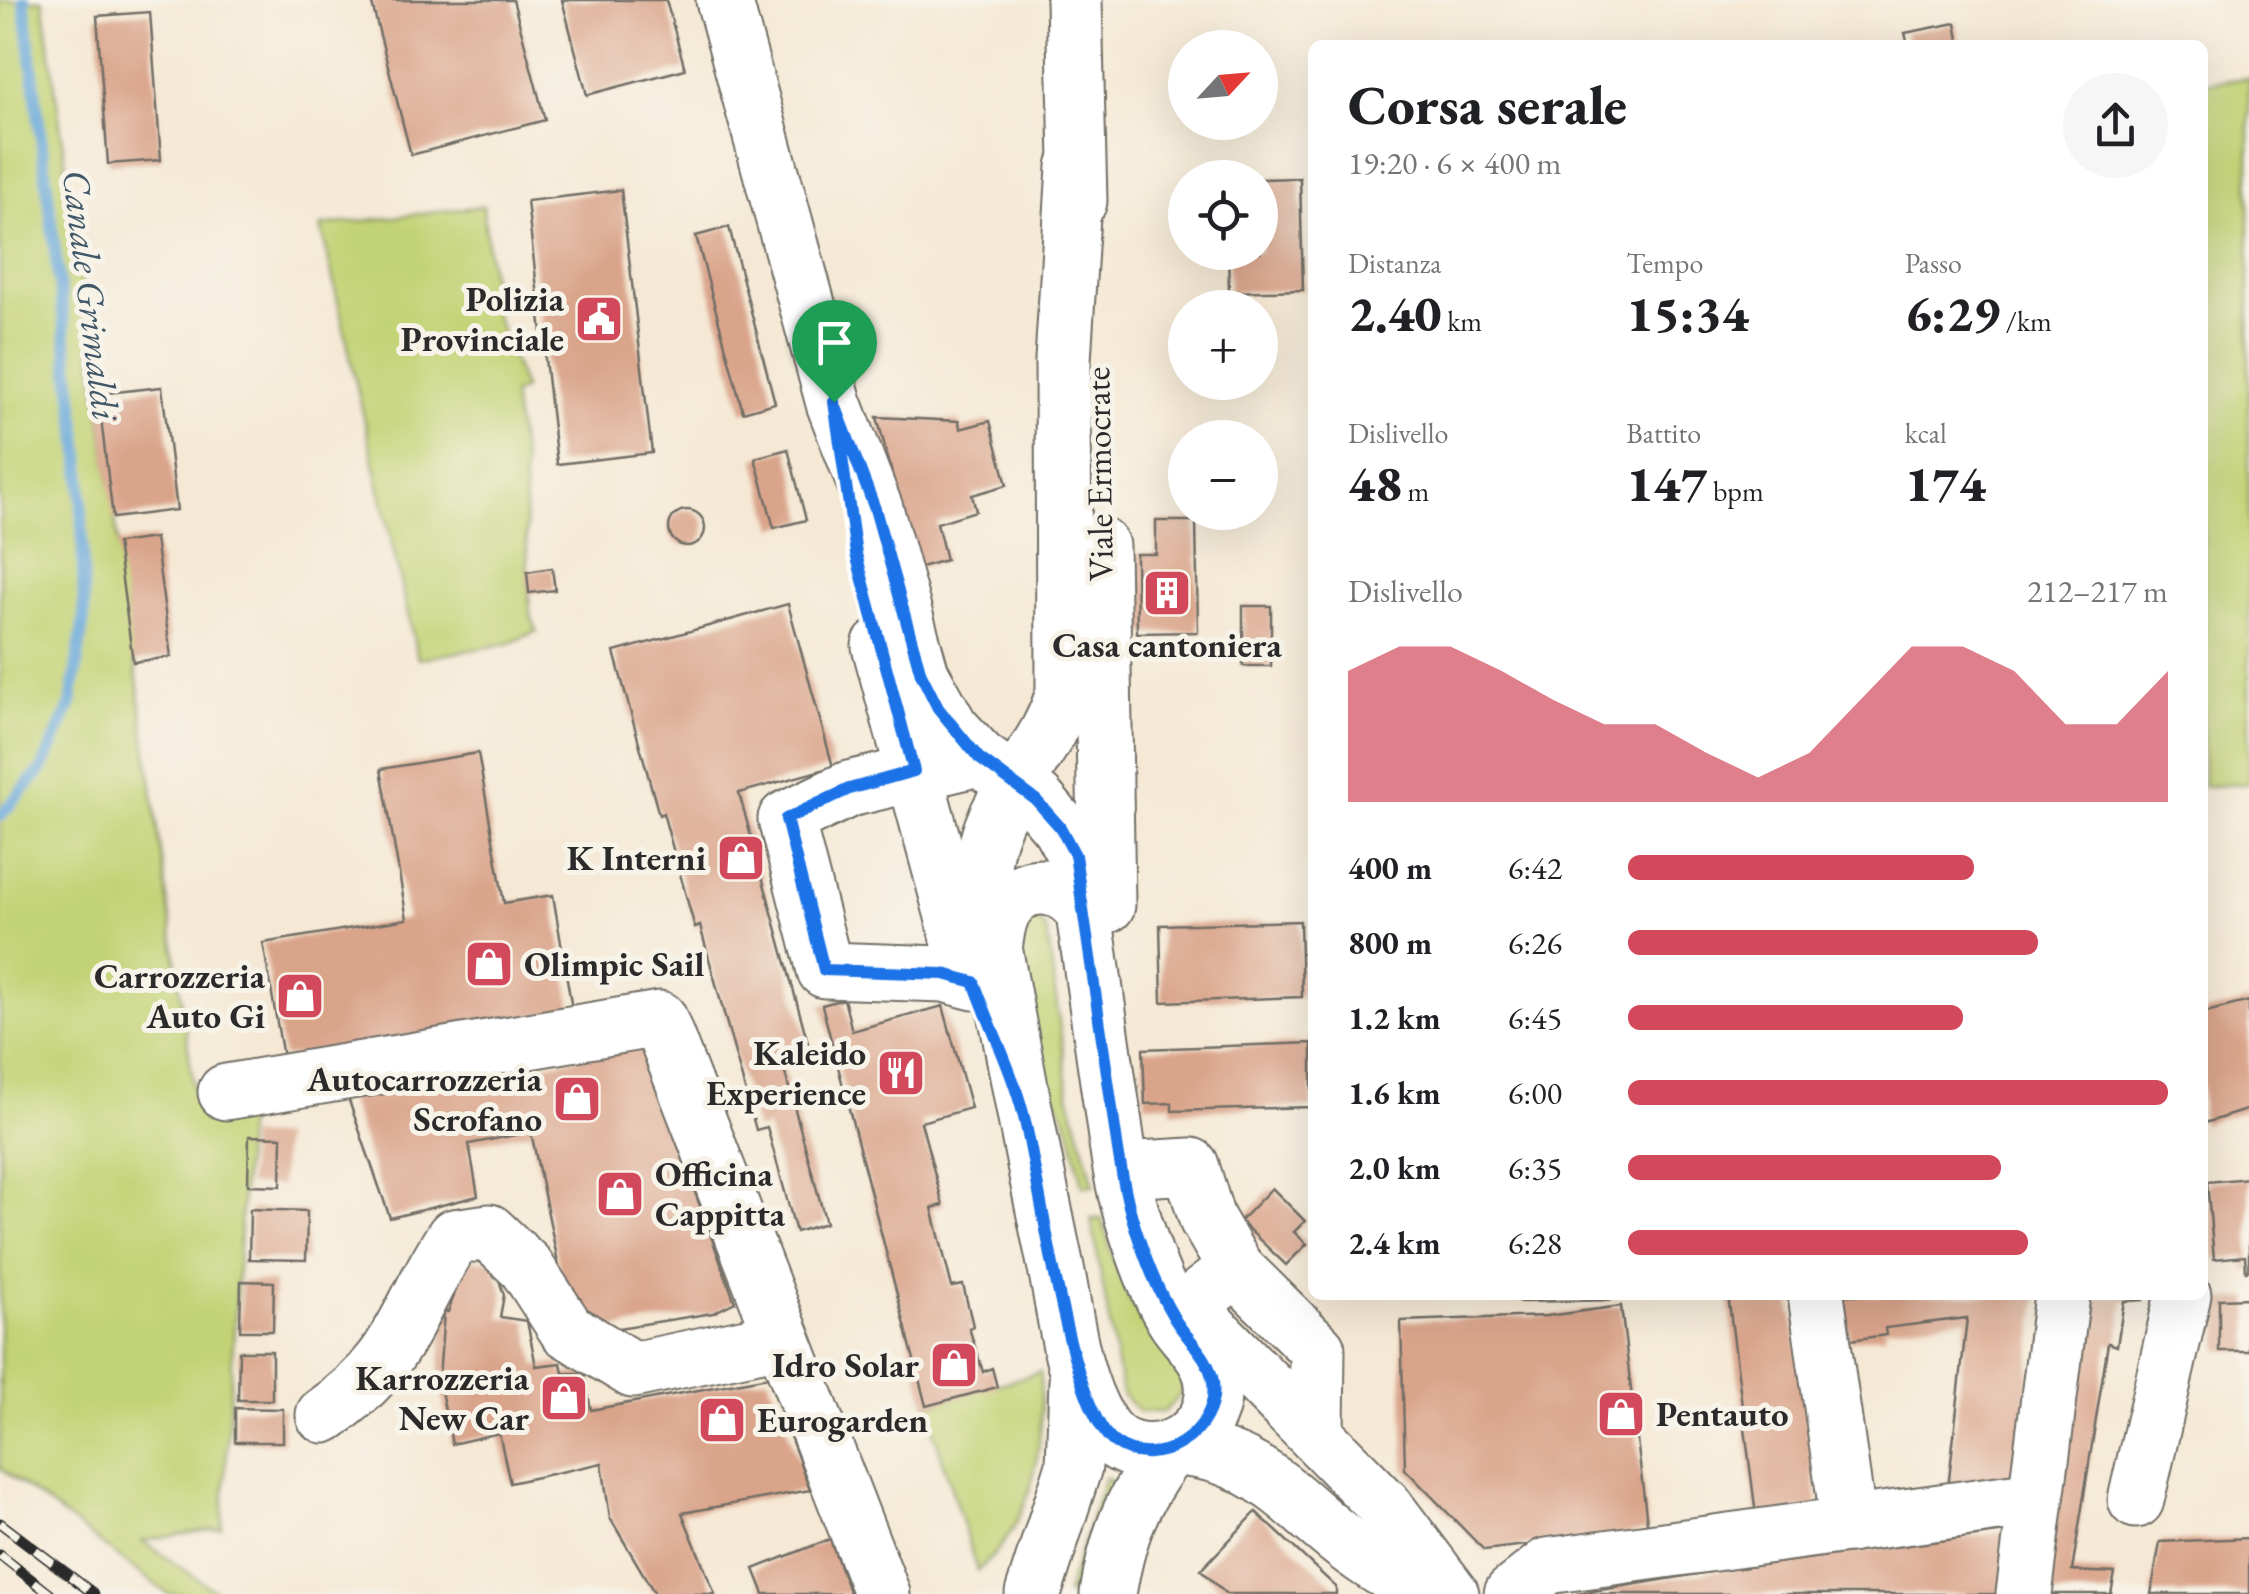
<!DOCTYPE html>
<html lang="it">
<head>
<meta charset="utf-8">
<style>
  body { margin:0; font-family:"EB Garamond",serif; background:#f6f6f6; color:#202124; height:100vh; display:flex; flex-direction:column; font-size:38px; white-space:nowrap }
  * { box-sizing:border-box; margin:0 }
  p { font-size:32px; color:#757577 }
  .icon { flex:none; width:55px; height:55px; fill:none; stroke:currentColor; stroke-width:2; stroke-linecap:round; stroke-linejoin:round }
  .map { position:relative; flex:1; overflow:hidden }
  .side { position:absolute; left:1308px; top:40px; width:900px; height:1260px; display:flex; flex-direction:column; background:#fff; border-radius:15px; box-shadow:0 10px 40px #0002 }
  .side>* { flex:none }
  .needle { width:65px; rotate:64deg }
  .controls { position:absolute; left:1168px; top:30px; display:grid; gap:20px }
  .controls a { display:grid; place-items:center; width:110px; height:110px; border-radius:50%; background:#fff; box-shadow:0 10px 40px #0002; font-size:50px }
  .pin { position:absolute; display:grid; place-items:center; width:85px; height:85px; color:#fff; margin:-102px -42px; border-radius:50% 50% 50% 0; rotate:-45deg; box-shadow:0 0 10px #0007 }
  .pin .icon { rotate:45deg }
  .round { display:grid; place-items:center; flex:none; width:105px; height:105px; border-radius:52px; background:#f6f6f6 }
  .headline { display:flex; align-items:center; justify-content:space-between; height:170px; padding:0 40px }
  h1 { font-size:55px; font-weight:800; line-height:75px }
  .metrics { display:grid; grid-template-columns:repeat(3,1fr); gap:15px; height:170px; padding:10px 40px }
  .metrics div { display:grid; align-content:center }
  .metrics b { font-size:50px; font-weight:800 }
  .metrics small { font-size:28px; font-weight:400 }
  .metrics p { font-size:28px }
  .chart { height:280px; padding:20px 40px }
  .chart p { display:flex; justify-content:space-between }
  .chart svg { width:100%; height:180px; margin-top:10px; fill:#d1495b; opacity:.7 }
  ul { padding:0 40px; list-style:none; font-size:32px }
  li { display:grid; grid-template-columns:160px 120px 1fr; align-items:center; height:75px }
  li i { height:25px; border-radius:12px; background:#d1495b }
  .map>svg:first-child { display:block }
</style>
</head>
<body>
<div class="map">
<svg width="2249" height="1594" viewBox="0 0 2249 1594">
  <rect width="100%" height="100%" fill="#f7f3e8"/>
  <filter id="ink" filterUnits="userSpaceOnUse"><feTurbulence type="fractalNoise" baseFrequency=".01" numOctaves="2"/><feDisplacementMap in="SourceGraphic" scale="20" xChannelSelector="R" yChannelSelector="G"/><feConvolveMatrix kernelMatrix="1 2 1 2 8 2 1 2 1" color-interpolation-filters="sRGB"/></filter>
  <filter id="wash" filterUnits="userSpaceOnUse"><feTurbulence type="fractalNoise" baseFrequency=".0048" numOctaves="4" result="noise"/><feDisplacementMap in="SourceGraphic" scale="40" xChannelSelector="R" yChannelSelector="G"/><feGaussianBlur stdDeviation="2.25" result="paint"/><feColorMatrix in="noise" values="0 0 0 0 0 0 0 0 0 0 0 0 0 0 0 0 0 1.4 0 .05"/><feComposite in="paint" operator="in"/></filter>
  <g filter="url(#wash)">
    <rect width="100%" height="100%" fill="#f5e9d5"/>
    <g fill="#c2d375" stroke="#767f50" stroke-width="2.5">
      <path d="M0,0H43L194,1090L231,1118L247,1115L222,1528L142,1541L220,1594H168L0,1468Z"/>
      <path d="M2249,78V783L2203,787V83Z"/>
      <path d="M483,206L495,314L524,389L512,395L523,461L530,613L537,631L510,643L418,659L321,226Z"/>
      <path d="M1031,919L1040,921L1047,932L1069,1094L1094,1185L1083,1186L1070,1128L1037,1058L1020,956L1024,929Z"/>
      <path d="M1091,1219H1102C1112,1255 1123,1289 1142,1322C1156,1346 1189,1363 1181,1394L1164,1412H1139L1122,1394Z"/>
      <path d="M1040,1372C1045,1445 1035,1523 977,1571L926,1406Z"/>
      <path d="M1105,1478L1114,1482L1078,1594H1066Z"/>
    </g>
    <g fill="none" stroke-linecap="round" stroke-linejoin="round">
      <path stroke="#67a8da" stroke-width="12" d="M0,816L42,769L71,704L84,618L81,461L24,0"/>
    </g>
    <g id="blocks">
      <g fill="#daa48b">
        <path d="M371,0H513L545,120L411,155Z"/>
        <path d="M562,0H666L685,69L587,95Z"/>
        <path d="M150,12L161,160L108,164L97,16Z"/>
        <path d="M1956,23L1960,45H1908L1905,33Z"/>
        <path d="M1300,178L1303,290L1229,292L1228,252H1260V179Z"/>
        <path d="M621,190L652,453L557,464L527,201Z"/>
        <path d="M729,227L775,403L743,412L696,236Z"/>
        <path d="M162,387L177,510L113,518L98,394Z"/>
        <path d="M877,417L959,421L960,429L990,421L1007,485L972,495L976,511L937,523L946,560L917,568Z"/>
        <path d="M788,449L806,520L774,528L755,458Z"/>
        <circle cx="687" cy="528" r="18"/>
        <path d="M1156,521H1196L1198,632L1137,633L1136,554H1156Z"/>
        <path d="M155,538L171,657L133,662L117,543Z"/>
        <path d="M552,568L555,590L529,593L527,572Z"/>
        <path d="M788,604L833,767L739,793L808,1043L779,1051L826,1223L796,1232L767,1127L756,1130L700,926L695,928L663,813L659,815L614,652Z"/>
        <rect x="1243" y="606" width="28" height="60"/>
        <path d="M478,753L504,903L553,895L572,1009L283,1057L263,943L407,919L381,769Z"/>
        <path d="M1300,921L1302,997L1162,1002L1160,925Z"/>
        <path d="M844,999L852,1031L943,1006L971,1108L921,1122L943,1205L932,1208L952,1287L963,1285L973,1326L969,1328L983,1372L992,1368L997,1387L926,1406L822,1005Z"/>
        <path d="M2249,1001V1109L2202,1124V1013Z"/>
        <path d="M1312,1043V1107L1172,1111V1103L1145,1104L1143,1049Z"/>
        <path d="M642,1047L735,1302L713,1313L600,1331L563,1286L531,1132L469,1144L478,1196L390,1218L348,1098Z"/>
        <path d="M249,1136L282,1137L281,1186L248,1185Z"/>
        <path d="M2249,1178V1270L2246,1271L2245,1256L2214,1259L2207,1182Z"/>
        <path d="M1272,1188L1305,1221L1294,1232L1307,1244L1286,1265L1240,1221Z"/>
        <path d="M250,1209L307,1211L306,1260L249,1259Z"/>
        <path d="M467,1259L493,1261L504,1295L500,1317L527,1321L536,1366L561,1363L563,1373H584L591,1410L768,1377L810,1490L682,1513L715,1594H655L610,1518L602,1463L510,1483L499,1433L452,1444L441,1391H438L444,1312H448Z"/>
        <path d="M241,1281L274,1282L273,1331H240Z"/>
        <path d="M1520,1295H1611V1300L1520,1302Z"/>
        <path d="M1728,1295H1790L1818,1507L1756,1515Z"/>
        <path d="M1843,1295H2038L2018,1478L1948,1488L1967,1318L1885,1328L1886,1335L1850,1340Z"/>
        <path d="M2083,1295H2144L2143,1300L2124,1301L2117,1346L2108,1343L2072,1571L2115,1573L2111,1594H2039Z"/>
        <path d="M2249,1298V1351H2219V1299Z"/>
        <path d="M1621,1306L1648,1531L1484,1550L1405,1469L1401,1321L1547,1316Z"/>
        <path d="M239,1351H272V1400H238Z"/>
        <path d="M235,1408L283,1409V1442H235Z"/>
        <path d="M1256,1512L1336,1587V1594H1226L1201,1570Z"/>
        <path d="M2013,1531L2007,1594H1576L1716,1571Z"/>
        <path d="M2249,1538V1594H2151L2160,1542Z"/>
        <path d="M830,1539L850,1594H764L754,1569Z"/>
      </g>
    </g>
  </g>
  <g filter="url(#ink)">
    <use href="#blocks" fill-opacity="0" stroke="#726e66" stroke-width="2.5"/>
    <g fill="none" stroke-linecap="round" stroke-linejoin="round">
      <g stroke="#726e66" stroke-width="59">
        <g id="minor">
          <path d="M974,982L944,974L825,970L786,819L849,789L979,758"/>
          <path d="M226,1092L659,1019L882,1594"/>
          <path d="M1122,1170L1191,1166L1207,1219L1236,1269"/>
          <path d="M1816,1295L1849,1525"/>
          <path d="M1188,1306L1236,1269L1317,1349L1316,1433"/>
          <path d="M324,1415C404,1361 405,1311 454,1237L489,1232L526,1267L567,1330L633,1370L780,1339"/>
          <path d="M2136,1500L2183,1295"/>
          <path d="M1512,1594L1547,1566L2035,1499"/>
          <path d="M2024,1594L2062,1295"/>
        </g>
      </g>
      <g stroke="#726e66" stroke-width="59">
        <g id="major">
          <path d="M724,0L834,403L875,509L921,674L951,728L979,758L1037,800L1060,827L1075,855C1088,935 1098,1015 1110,1095C1116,1135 1120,1176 1132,1215C1142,1248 1156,1290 1175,1320C1188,1340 1211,1357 1213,1384C1219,1447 1131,1478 1099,1423C1071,1377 1066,1315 1055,1263C1028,1137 1006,1010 982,883C982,800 1044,764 1064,692L1063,360L1075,167"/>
          <path d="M1074,0L1079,201"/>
          <path d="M1101,546L1107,905"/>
          <path d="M880,646L962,949"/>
          <path d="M994,949C996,936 997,922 1003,911C1022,875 1068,882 1085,915"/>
          <path d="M1194,1312L1384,1505L1451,1594"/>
          <path d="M1178,1448C1265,1455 1294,1508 1360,1554C1380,1569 1404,1581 1426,1594"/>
          <path d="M1033,1594L1074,1466L1077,1381"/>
          <path d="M1108,1594C1118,1534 1131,1501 1168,1451"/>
        </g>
      </g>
      <use href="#minor" stroke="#fff" stroke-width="55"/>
      <use href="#major" stroke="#fff" stroke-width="55"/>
      <g stroke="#2b2b2b" stroke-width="11">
        <g id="rail">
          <path d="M0,1523L94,1594"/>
          <path d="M0,1555L50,1594"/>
        </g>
      </g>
      <use href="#rail" stroke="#f7f3e8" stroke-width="8" stroke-dasharray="22" stroke-linecap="butt"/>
    </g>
  </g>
  <g fill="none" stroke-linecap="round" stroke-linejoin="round" filter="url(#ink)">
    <g stroke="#fff" stroke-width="20">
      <path id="route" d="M834,402L875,509L921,674L938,708L979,758L1036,800L1060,827L1075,855C1087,932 1097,1010 1109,1087C1115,1129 1120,1173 1131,1214C1141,1248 1156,1288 1174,1318C1187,1340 1209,1355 1213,1382C1220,1432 1156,1474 1114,1442C1069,1408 1040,1181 1024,1117C1013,1072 990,1027 974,982L944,974L824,970L786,819L849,789L914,771L856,554Z"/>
    </g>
    <use href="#route" stroke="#1a73e8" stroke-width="12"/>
  </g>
  <defs>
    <g id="civic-square" transform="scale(2.5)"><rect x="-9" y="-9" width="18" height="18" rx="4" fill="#d1495b" stroke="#f7f3e8"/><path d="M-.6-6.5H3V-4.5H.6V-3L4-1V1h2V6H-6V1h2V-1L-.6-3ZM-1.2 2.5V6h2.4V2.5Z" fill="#fff"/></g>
    <g id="building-square" transform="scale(2.5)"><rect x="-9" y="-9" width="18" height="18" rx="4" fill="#d1495b" stroke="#f7f3e8"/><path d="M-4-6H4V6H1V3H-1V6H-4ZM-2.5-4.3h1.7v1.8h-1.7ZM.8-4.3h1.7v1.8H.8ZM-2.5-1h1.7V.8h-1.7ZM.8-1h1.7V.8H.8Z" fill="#fff"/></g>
    <g id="shop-square" transform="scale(2.5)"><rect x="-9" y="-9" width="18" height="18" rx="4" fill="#d1495b" stroke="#f7f3e8"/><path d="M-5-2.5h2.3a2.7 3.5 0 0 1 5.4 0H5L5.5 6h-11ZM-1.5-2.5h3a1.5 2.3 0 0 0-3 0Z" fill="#fff"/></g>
    <g id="restaurant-square" transform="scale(2.5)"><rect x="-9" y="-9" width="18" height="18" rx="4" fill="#d1495b" stroke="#f7f3e8"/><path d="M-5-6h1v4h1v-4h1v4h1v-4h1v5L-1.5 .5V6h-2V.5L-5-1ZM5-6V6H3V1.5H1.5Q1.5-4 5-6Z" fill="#fff"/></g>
  </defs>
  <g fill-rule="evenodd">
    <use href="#civic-square" x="599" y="319"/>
    <use href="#building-square" x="1167" y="593"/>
    <use href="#shop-square" x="741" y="858"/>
    <use href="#shop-square" x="489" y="964"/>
    <use href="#shop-square" x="300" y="996"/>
    <use href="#restaurant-square" x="901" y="1073"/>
    <use href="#shop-square" x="577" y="1099"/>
    <use href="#shop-square" x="620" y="1194"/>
    <use href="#shop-square" x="954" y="1365"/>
    <use href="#shop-square" x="564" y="1398"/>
    <use href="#shop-square" x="1621" y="1414"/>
    <use href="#shop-square" x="722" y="1420"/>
  </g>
  <g text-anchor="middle" stroke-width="10" stroke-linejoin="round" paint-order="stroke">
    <g font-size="35" font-weight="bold" fill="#2b2b2b" stroke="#f7f3e8" text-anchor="end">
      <text x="564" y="311">Polizia<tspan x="564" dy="40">Provinciale</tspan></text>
      <text x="1167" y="657" text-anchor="middle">Casa cantoniera</text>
      <text x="706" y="870">K Interni</text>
      <text x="524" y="976" text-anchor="start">Olimpic Sail</text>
      <text x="265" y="988">Carrozzeria<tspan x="265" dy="40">Auto Gi</tspan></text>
      <text x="866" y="1065">Kaleido<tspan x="866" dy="40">Experience</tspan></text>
      <text x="542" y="1091">Autocarrozzeria<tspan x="542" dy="40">Scrofano</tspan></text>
      <text x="655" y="1186" text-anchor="start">Officina<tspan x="655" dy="40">Cappitta</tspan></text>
      <text x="919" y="1377">Idro Solar</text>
      <text x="529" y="1390">Karrozzeria<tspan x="529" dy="40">New Car</tspan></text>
      <text x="1656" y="1426" text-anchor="start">Pentauto</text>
      <text x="757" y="1432" text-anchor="start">Eurogarden</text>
    </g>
    <g font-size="35" fill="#2b2b2b" stroke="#f7f3e8">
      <text transform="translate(1099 474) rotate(-91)" y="12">Viale Ermocrate</text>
    </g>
    <g font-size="38" font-style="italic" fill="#405768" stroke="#f7f3e8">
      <text transform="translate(91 295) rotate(83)" y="13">Canale Grimaldi</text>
    </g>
  </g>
</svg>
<div class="controls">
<a><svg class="needle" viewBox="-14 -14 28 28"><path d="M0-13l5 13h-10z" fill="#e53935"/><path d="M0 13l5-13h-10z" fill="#757577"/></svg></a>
<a><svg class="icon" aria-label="locate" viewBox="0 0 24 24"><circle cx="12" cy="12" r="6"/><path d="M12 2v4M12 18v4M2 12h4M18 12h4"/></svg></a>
<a>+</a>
<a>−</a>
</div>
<div class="pin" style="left:834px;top:402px;background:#1e9e55"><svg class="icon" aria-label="arrive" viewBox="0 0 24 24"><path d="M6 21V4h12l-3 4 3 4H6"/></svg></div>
<section class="side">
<div class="headline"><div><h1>Corsa serale</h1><p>19:20 · 6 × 400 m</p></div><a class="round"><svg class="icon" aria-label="share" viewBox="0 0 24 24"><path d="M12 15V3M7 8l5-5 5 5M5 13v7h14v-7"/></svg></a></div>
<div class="metrics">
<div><p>Distanza</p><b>2.40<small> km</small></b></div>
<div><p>Tempo</p><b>15:34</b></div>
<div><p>Passo</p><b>6:29<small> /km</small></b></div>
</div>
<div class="metrics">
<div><p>Dislivello</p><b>48<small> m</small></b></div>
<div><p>Battito</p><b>147<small> bpm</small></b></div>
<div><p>kcal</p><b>174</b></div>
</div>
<div class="chart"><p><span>Dislivello</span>212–217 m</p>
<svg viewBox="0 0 160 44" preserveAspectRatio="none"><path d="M0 44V12L10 6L20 6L30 12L40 19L50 25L60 25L70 32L80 38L90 32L100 19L110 6L120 6L130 12L140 25L150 25L160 12V44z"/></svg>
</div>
<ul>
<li><b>400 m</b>6:42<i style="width:64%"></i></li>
<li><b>800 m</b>6:26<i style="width:76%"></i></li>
<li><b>1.2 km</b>6:45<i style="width:62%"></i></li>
<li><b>1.6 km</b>6:00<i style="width:100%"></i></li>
<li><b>2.0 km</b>6:35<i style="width:69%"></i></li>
<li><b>2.4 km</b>6:28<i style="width:74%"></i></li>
</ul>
</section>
</div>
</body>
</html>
